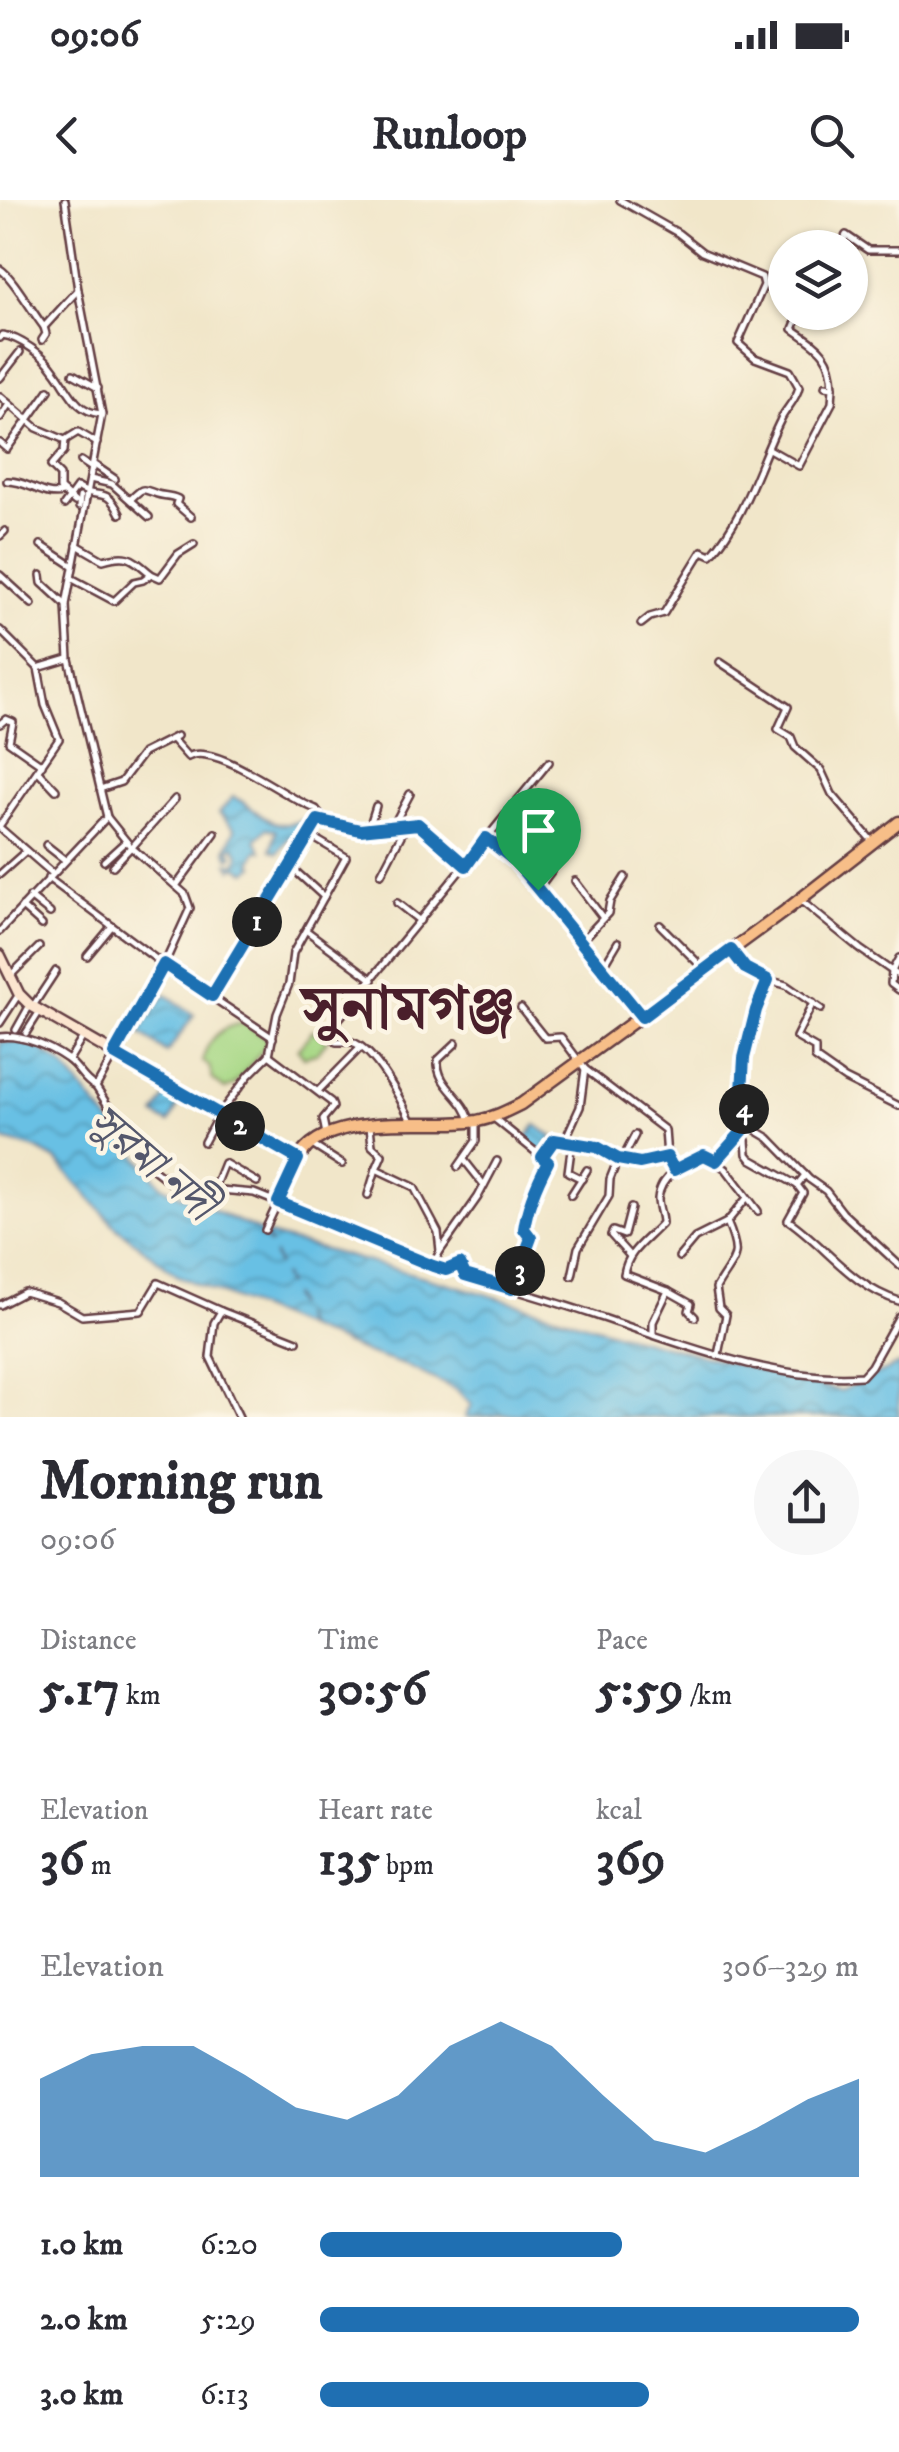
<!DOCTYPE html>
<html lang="en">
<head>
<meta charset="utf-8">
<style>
  body { margin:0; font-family:"IM FELL DW Pica","Noto Serif Bengali",serif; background:#f7f7f7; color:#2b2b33; height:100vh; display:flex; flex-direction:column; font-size:38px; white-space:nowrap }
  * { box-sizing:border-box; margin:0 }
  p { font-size:32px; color:#7c7c81 }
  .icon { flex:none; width:55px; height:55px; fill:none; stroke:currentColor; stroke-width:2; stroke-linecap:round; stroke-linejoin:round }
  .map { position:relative; height:1217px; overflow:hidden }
  .side { display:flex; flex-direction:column; background:#fff; flex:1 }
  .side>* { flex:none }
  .buttons { position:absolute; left:768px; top:30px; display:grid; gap:20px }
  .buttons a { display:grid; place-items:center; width:100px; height:100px; border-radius:50%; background:#fff; box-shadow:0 2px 8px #0004; font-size:50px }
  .pin { position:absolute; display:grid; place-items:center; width:85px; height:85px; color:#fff; margin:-102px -42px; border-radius:50% 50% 50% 0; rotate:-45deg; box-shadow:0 0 10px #0007 }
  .pin .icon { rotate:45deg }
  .km { position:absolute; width:50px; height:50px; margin:-25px; border-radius:50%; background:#222; color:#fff; font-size:28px; line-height:50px; text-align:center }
  .round { display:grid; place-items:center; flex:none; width:105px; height:105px; border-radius:52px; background:#f7f7f7 }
  .overview { display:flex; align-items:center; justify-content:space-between; height:170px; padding:0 40px }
  h1 { font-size:55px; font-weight:800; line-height:75px }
  .stats { display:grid; grid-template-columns:repeat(3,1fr); gap:15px; height:170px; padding:10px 40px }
  .stats div { display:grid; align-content:center }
  .stats b { font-size:50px; font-weight:800 }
  .stats small { font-size:28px; font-weight:400 }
  .stats p { font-size:28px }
  .chart { height:280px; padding:20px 40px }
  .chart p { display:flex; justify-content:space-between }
  .chart svg { width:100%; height:180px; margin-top:10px; fill:#1f6fb2; opacity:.7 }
  ul { padding:0 40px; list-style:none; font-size:32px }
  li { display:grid; grid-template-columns:160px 120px 1fr; align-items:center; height:75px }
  li i { height:25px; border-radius:12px; background:#1f6fb2 }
  .status { display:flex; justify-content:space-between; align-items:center; height:70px; padding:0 50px; background:#fff; direction:ltr }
  .status svg { height:28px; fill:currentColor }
  header { display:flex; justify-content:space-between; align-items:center; height:130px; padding:0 40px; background:#fff; font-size:45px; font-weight:800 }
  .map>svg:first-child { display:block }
</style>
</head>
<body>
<div class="status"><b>09:06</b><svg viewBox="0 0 49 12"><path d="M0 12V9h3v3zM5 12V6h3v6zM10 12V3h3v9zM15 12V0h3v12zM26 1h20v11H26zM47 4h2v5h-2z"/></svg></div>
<header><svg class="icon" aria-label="back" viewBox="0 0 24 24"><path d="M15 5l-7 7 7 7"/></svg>Runloop<svg class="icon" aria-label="search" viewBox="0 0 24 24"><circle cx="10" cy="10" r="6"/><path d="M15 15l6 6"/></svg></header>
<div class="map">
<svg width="899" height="1217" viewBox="0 0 899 1217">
  <defs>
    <pattern id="water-waves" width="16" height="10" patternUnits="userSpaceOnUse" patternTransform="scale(2.5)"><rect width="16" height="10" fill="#67c0e4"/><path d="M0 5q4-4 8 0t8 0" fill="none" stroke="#579bb9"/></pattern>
  </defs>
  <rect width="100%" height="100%" fill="#fcf5e5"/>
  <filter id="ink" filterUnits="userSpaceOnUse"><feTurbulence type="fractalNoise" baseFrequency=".01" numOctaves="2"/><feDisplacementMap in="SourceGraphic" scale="20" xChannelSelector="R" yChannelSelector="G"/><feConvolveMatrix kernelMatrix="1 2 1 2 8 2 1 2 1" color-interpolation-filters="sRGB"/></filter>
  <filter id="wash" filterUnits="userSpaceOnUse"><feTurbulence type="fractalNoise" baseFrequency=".0048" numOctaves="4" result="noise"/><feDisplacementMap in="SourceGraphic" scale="40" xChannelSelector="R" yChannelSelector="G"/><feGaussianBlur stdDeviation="2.25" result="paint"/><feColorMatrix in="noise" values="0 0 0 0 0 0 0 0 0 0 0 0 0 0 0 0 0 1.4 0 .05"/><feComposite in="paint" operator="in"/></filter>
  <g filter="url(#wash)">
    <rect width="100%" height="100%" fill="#f1e6c9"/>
    <g fill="#a8d886" stroke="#797c58" stroke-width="2.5">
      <path d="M244,823L270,841L234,885L225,889L213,880L209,866L202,862C208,838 221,826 244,823Z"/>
      <path d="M313,830L327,841L316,854L304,857L298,849Z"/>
    </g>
    <g fill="url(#water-waves)" stroke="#587088" stroke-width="2.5">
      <path d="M233,597C257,606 269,635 302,620L310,628L300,644L289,637L278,653L271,650L276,631L267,628L256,640L262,651H257L251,663L254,666L247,672L235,667L232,670L228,663L237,664L239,654L234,646L229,650L233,655L230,658L226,651L235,629L219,613Z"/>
      <path d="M165,794L194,815L167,853L139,832Z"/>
      <path d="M0,841L32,843L63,865L163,987L265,1034L465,1088L619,1134L841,1191L899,1164V1217H541C517,1211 491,1217 465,1217L471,1205L458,1191L407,1166L367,1153L178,1076L116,1027L56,960L36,949L0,939Z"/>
      <path d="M167,894L177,898L179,904L169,923L155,915Z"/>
      <path d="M536,925L553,937L542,953L524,940Z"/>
    </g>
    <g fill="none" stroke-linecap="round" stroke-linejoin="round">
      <path stroke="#54576c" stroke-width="2.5" stroke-dasharray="12 10" stroke-linecap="butt" d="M265,1034L305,1128"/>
    </g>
  </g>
  <g filter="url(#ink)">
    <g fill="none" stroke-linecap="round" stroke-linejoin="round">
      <g stroke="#633d43" stroke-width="10">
        <g id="street">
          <path d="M65,0L78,90L102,214L66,405L69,459L107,617L131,647L185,694L190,708L164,765L96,887"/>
          <path d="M620,0L678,33L702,52L762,77L764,85L738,143L755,158L790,171L799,187C796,201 785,209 780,221C758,266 745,317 711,355L702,351L664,413L650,417L641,424"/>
          <path d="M839,48L846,35L868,50H899"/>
          <path d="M0,69C13,77 32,112 44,127L78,90"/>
          <path d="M800,112L793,129C819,147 832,154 833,187L825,186"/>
          <path d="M0,138L2,135C20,137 45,156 55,171C69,189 75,212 101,214"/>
          <path d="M42,140L46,134L44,127"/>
          <path d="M73,174L98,188"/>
          <path d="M0,178L20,152"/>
          <path d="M0,196L37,228L65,240L78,232L97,243"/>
          <path d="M0,218L9,204"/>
          <path d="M65,240L64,251L51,266L60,275V289L75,302"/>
          <path d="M0,243L7,249L49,190"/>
          <path d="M769,249L799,266L832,203L833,187"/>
          <path d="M81,261L93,269"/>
          <path d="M93,264L115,279"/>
          <path d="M90,279L112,284L149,317"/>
          <path d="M7,281C27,280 43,298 63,293"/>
          <path d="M131,299C144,286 142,289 157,294C163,296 170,295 178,299L176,304L191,317"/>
          <path d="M64,305L77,287C100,302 105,284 120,314"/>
          <path d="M79,307L80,297"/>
          <path d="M0,336L5,331"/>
          <path d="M41,345L73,366"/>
          <path d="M77,345L103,360C128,353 131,357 151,374"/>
          <path d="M0,375L32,404"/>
          <path d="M41,375L42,383L66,405"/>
          <path d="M71,378L114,401L134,382L143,380L151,374L160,378L178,354L194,344"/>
          <path d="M0,430L38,468L45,505L59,539L0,625"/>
          <path d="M720,462L788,507L778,529L791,537L795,547L821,570L832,594L872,641"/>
          <path d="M38,468L68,459"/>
          <path d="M0,524L6,519L13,522L9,542L42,565"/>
          <path d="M172,539L188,557C215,541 286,599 316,609L320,615L211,796"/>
          <path d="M38,571L56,590"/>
          <path d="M100,589L121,582L143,553L177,536"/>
          <path d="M318,620L360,630L418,623L465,666"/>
          <path d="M393,626L410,594"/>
          <path d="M0,628L52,673"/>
          <path d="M369,628L376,606"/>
          <path d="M486,639L515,661L642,817"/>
          <path d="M46,645L65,660"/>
          <path d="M132,647L175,599"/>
          <path d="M104,661L126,641"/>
          <path d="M113,666L131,647"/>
          <path d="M291,667L324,697"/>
          <path d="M0,674L26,651"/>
          <path d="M381,674L408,622"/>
          <path d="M48,678L164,765L273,838"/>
          <path d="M575,681L603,718"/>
          <path d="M176,686L215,633"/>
          <path d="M538,689L563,655"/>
          <path d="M30,697L50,713"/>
          <path d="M800,700L860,749L899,776"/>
          <path d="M397,703L420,721"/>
          <path d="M22,707L42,725"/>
          <path d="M660,725L704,769"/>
          <path d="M0,731L107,617"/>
          <path d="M307,731L373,780"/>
          <path d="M581,742L608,713L610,701L625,677"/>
          <path d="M732,752L745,768L768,780L756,810L751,839L745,854L742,891L747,925L769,938L809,979L826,991L843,1013L899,1065"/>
          <path d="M87,756L112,726"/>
          <path d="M899,758L892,771L891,784L899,790"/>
          <path d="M602,769L618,742"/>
          <path d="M10,776L39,747"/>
          <path d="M768,780L786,785L821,809"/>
          <path d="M813,803L796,837L815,848V858L845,879L899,906"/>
          <path d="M33,806L56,771"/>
          <path d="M521,808L545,838L561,837L585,869L580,907L564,942"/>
          <path d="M0,823L19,794"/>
          <path d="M16,830L30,805"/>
          <path d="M26,833L40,811"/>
          <path d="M0,837C22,834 50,847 67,859C79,867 82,880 96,887L143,961L175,986L254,993L433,1065L446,1070L460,1064L465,1075C507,1088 550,1100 591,1114C674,1141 774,1183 862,1176L871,1166L899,1116"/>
          <path d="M456,843L438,860C436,887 466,897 470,922"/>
          <path d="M269,855L331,902L333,907L323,919L326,934"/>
          <path d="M69,860L83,837"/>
          <path d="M585,869L665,930L667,957L673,969"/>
          <path d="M319,890L361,847"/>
          <path d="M495,919L548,962C538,982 528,1006 524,1029L531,1038L512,1089"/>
          <path d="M411,921C401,900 375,849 352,842C351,842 337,842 336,842L332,838L333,826L549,562"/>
          <path d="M370,926L372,946L382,955L376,969L414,987L438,1032L440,1051L433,1065"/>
          <path d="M738,936L746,940L747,954L751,959L797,985"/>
          <path d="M204,942L219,914L249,875L269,855L277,814L289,784L293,753L346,657L309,635"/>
          <path d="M572,942L568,972L582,979"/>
          <path d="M312,945L342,964"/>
          <path d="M542,957L554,940L597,947L618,959L641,963L667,957"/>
          <path d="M622,960L635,935"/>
          <path d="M465,961L484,985"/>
          <path d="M716,961L747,925"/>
          <path d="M458,967L476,941V924"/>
          <path d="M805,975L797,985L803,993L788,1020C827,1047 851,1086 899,1101"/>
          <path d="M214,988L224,963L257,982"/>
          <path d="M368,995L376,969"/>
          <path d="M571,995L587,970"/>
          <path d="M265,1030L298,959"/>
          <path d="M440,1051L478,997L497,961"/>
          <path d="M629,1055L611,1035L613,1031L624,1035L631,1008"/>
          <path d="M679,1057L695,1038L727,1022L746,999"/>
          <path d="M572,1076L578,1048L609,996L610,979L618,959"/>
          <path d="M668,1091L624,1074C628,1050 646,1041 662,1023C662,1015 658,1007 658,999C660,974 685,964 705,955L726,969L758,1011"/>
          <path d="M0,1105L25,1092L58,1102L82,1116L141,1111L158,1083L221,1111"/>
          <path d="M653,1135V1122L668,1091L691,1104L689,1111L695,1117"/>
          <path d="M718,1155L726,1115L719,1108L716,1088C734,1056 743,1060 727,1022"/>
          <path d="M239,1217L210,1157L214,1123L221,1111L297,1141"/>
        </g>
      </g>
      <g stroke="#633d43" stroke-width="14">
        <path id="secondary" d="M0,755L19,794L30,805L298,959"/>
      </g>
      <g stroke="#633d43" stroke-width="15">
        <path id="primary" d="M298,959C327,908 428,929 477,921C493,918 507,911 521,904L785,711L899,622"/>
      </g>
      <use href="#street" stroke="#fff" stroke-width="5"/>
      <use href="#secondary" stroke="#fce5cf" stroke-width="9"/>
      <use href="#primary" stroke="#f7be88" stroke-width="10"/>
    </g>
  </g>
  <g fill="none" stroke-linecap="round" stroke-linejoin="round" filter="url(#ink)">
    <g stroke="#fff" stroke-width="20">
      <path id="route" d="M318,620L360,630L418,624L466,666L486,638L515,661L642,817L731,750L745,768L768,780L756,810L744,858L742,891L747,926L716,961L704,955L674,970L667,957L640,963L618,959L597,947L554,940L542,957L548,962C538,981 527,1007 524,1029L531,1038L512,1089L465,1075L460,1064L446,1070L433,1066L278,1002L298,959L114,854L164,764L212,796Z"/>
    </g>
    <use href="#route" stroke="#1f6fb2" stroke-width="12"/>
  </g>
  <g text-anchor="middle" stroke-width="9" stroke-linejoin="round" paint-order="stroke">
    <g font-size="45" font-style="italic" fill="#54576c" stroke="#fcf5e5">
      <text transform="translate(153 961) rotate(41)" y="16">সুরমা নদী</text>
    </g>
    <g font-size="62" font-weight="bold" fill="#4a1f2b" stroke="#fcf5e5">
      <text x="408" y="828">সুনামগঞ্জ</text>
    </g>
  </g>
</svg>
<div class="buttons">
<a><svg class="icon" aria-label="layers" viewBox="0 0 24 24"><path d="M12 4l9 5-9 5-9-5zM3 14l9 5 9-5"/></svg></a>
</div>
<div class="pin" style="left:538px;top:690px;background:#1e9e55"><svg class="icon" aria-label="arrive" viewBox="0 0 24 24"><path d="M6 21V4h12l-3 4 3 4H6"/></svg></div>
<b class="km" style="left:257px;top:722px">1</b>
<b class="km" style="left:240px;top:926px">2</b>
<b class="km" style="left:520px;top:1071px">3</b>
<b class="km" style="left:744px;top:909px">4</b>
</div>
<section class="side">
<div class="overview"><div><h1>Morning run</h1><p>09:06</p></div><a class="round"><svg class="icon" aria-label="share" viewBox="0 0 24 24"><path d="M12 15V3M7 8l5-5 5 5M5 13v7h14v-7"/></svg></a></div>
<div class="stats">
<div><p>Distance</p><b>5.17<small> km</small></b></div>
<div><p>Time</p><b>30:56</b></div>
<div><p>Pace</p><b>5:59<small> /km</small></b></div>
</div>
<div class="stats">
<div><p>Elevation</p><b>36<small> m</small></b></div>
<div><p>Heart rate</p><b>135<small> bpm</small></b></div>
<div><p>kcal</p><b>369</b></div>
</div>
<div class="chart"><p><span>Elevation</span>306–329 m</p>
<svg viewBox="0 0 160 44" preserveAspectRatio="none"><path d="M0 44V20L10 14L20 12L30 12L40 19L50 27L60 30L70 24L80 12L90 6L100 12L110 24L120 35L130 38L140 32L150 25L160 20V44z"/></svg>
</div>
<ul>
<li><b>1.0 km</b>6:20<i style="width:56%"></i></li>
<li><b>2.0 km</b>5:29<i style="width:100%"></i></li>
<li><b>3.0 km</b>6:13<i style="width:61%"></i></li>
</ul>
</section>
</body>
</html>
